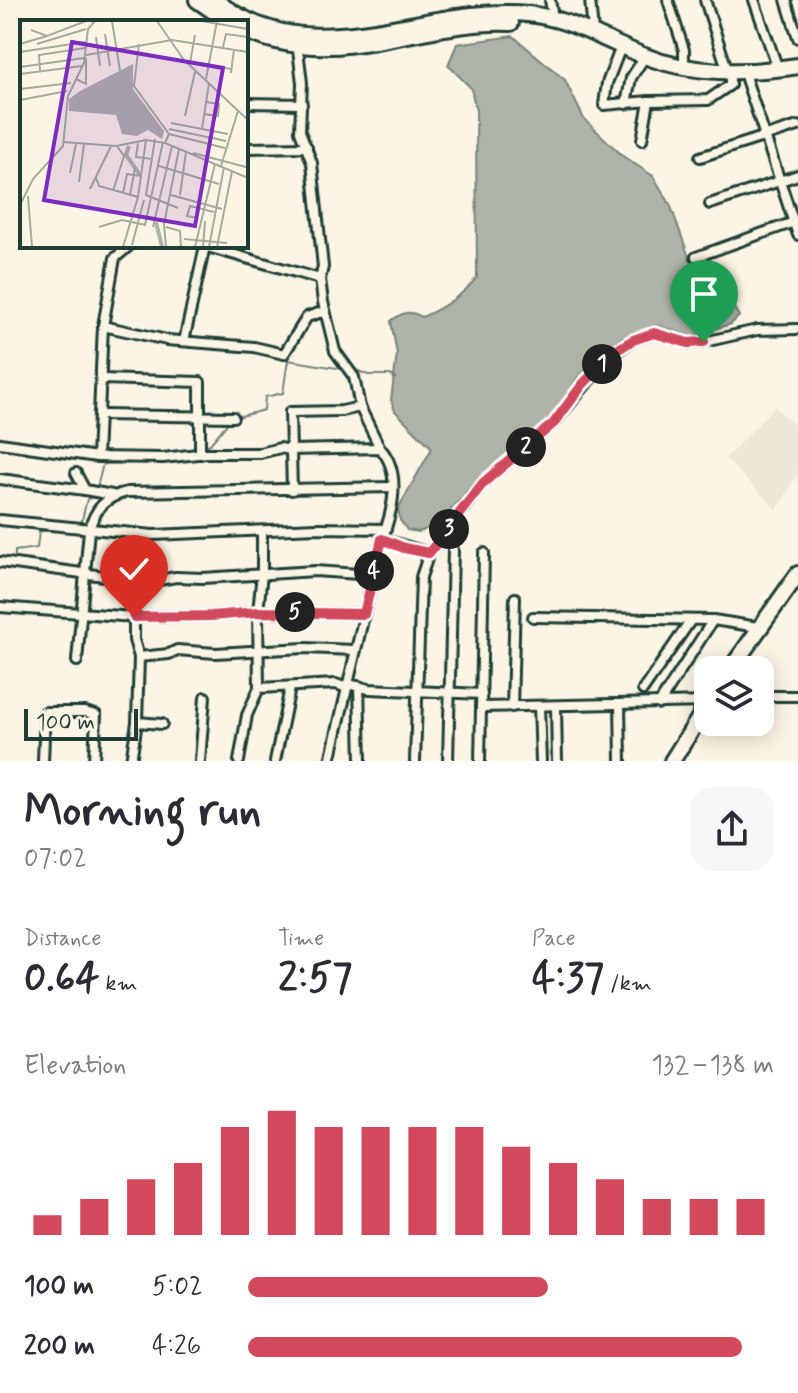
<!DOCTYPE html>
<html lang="en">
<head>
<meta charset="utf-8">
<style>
  body { margin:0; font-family:Mynerve,sans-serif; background:#f7f7f7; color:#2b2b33; height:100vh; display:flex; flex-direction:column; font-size:30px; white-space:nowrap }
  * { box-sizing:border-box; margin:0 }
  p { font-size:26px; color:#7c7c81 }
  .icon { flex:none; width:44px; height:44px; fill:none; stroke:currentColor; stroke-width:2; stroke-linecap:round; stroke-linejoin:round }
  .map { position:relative; height:761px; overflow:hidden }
  .side { display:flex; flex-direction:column; background:#fff; flex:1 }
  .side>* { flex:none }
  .buttons { position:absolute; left:694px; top:656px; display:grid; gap:16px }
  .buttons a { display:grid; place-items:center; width:80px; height:80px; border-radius:16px; background:#fff; box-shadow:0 4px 20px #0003; font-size:40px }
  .scale { position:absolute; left:24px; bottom:20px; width:114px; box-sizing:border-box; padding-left:8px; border:4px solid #1f3d34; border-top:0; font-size:22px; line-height:28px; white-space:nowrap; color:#1f3d34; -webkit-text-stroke:6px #fcf5e5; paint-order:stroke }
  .pin { position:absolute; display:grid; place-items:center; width:68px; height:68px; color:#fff; margin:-82px -34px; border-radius:50% 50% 50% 0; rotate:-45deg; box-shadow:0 0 8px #0007 }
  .pin .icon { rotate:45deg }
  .km { position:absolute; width:40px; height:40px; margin:-20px; border-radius:50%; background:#222; color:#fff; font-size:22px; line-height:40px; text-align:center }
  .round { display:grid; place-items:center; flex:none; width:84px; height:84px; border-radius:24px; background:#f7f7f7 }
  .head { display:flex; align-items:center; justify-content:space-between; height:136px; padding:0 24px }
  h1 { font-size:44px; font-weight:700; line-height:60px }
  .metrics { display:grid; grid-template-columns:repeat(3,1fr); gap:12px; height:136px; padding:8px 24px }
  .metrics div { display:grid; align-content:center }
  .metrics b { font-size:40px; font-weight:700 }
  .metrics small { font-size:22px; font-weight:400 }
  .metrics p { font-size:22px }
  .chart { height:224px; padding:16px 24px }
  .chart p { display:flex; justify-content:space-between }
  .chart svg { width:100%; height:144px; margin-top:8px; stroke:#d1495b; stroke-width:6 }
  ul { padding:0 24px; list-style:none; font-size:26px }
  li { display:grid; grid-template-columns:128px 96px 1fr; align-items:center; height:60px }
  li i { height:20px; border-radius:10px; background:#d1495b }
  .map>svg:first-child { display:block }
</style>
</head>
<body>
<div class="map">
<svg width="798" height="761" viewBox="0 0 798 761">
  <rect width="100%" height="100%" fill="#fcf5e5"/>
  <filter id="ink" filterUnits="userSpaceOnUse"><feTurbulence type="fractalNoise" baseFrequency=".0125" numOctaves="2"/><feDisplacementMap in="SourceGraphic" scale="16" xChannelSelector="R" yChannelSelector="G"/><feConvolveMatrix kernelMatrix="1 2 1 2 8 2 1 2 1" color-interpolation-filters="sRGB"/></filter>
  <g filter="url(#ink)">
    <path fill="#ece7d8" d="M775,406L798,430V474L777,510L725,459Z"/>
    <path fill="#aeb3a7" stroke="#758479" stroke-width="2" d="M513,36L565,80L584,119L624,157L653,176L670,204L689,257L703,275L722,288L739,316L731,324L692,336L655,325L621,338L578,377L555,415L476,481L439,524L419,532L407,530L400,520L398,509L432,448L395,411L391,400L397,354L391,321C403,312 409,310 422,317C441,309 465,294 477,277L476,111L471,88L448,65L457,44Z"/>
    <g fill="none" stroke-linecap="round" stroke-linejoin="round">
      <g stroke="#758479" stroke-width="2">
        <path d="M356,370L368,375H390L396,378"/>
        <path d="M237,417L264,410L265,397L283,393L288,360L343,369"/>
        <path d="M202,448L210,444L231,419"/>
        <path d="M170,453L194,449"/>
        <path d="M97,487L103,464L136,463"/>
        <path d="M78,524H81L87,499L94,497"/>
        <path d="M15,560V551L37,548L39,532L52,529"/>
      </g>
      <g stroke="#1f3d34" stroke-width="14">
        <g id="street">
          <path d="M550,0L553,18"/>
          <path d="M590,0L593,32"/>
          <path d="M668,0L684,50V67"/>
          <path d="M705,0L728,72"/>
          <path d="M754,0L778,69"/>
          <path d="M786,0L798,38"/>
          <path d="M297,41L302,83L300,131L312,163L323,267L320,279L323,302L335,351L354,377L360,407L380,448"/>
          <path d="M619,52L607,83L604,105L649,101L708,100L730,85V79"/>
          <path d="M746,79L798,235"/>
          <path d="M246,103L302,104"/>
          <path d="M626,104L631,78L642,61"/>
          <path d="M642,140L649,101"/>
          <path d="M246,148L307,147"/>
          <path d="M700,157L798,126"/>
          <path d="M710,204L798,175"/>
          <path d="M204,246L320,279"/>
          <path d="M696,257L797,221"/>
          <path d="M103,326L167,340L254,347L284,354L307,317L325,311"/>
          <path d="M184,341L205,246"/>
          <path d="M101,379L200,382V454"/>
          <path d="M99,415L233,417"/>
          <path d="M0,443L97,457L163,458L206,453H260L280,448L290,450L380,448C402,472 393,511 382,539"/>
          <path d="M97,457L103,326L115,258L129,246"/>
          <path d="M76,473L85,490L112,495"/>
          <path d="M0,479L85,490"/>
          <path d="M292,490L290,412L342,411L360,407"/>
          <path d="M0,520L153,535L317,528L386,529"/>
          <path d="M0,562L148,582L176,577L203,578L315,571L373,575"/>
          <path d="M0,607L134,617L211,616L258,612L364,614"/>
          <path d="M533,617L713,620L758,627"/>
          <path d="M139,657L169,654L177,650L215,653L305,648L354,650"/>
          <path d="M77,661L89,530C95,509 105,497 127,492L393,487"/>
          <path d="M348,684L369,689L482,694"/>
          <path d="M359,686L361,761"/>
          <path d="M259,688L336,684L347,688"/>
          <path d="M643,690L691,620"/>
          <path d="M760,696H798"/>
          <path d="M620,704L621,761"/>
          <path d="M659,704L713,620"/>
          <path d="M539,706L541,761"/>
          <path d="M556,706L557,761"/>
          <path d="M481,707L708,702"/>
          <path d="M512,707L515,598"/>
          <path d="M137,722L162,724"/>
          <path d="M43,761L45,712H85L96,715L94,761"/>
          <path d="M131,761L137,722L139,657L134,640V617"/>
          <path d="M200,761L205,697"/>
          <path d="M239,761L247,715L259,688L258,612L262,573V531"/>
          <path d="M275,761L290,688"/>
          <path d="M330,761L382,539L429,553L483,483L554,423L608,358L633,340L654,333L688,343L704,342L757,330L798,329"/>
          <path d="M415,761L421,577L429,553"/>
          <path d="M448,761L453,550"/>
          <path d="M480,761L484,553"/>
        </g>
      </g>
      <g stroke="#1f3d34" stroke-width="20">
        <g id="highway">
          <path d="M197,0L229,22"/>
          <path d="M215,0C311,77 420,4 528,14C570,18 603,40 642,55C692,75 745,74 798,66"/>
          <path d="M246,31C340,71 418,19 511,23"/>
          <path d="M730,670L798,574"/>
          <path d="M672,761L708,704"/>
        </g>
      </g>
      <use href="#street" stroke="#fcf5e5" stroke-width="8"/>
      <use href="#highway" stroke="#fcf5e5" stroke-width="14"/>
    </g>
  </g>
  <g fill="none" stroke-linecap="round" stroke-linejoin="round" filter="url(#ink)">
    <g stroke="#fff" stroke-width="16">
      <path id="route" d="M134,617L211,616L258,612L364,614L382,539L404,548L429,553L483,483L554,423L583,384L617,350L633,340L654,333L688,343L704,342"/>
    </g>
    <use href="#route" stroke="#d1495b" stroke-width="10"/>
  </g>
  <g transform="translate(20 20)">
    <rect width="228" height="228" fill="#fcf5e5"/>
    <path d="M113,44V69L144,111L142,119L128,110L117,116L102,114L96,95L49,91V79L60,71Z" fill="#aeb3a7"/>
    <path fill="none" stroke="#aeb3a7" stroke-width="4" d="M109,126L106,135L120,155M136,202L142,227"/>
    <path fill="none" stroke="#a4ab9e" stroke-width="2" d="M92,1L100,51M137,1L164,40L228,100M181,1L228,9M11,10L27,16L66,1M85,14L90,46M76,17L80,46M0,24L27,16M17,24L66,9M119,24L114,66L149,114L145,123L228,158M203,27L206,14L228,17M0,32L65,22M66,35L152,20L228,32M170,43L175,15M179,43L211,49M0,47L64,38M20,51L19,35L65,28M211,53L214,29M0,54L62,46M56,59L66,64V38M186,59L197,1M0,69L51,63M0,80L47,71M184,94L198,96L199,84L186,82M165,96L175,52M151,103L208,114M149,109L206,121M182,109L189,63M149,114L205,128M135,119L126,175L158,188M43,122L96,126L126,120M118,123L116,137L132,139M173,133L226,147M139,146L199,164M201,146L218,91M50,153L56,124M76,158L79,166L118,177M59,162L64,124M70,169L91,126M93,171L104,136L97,126M103,173L107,154L121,156M110,175L115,148M151,175L202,189M160,175L166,132M8,176L12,227M0,185L13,159L43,126L48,76L64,43L68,9L75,1M178,198L167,196L170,186L194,192M125,205L143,122M79,207L102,200L126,205M133,207L152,126M146,207L160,211L161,227M164,219L207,223M112,225L124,180M103,227L118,177L126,120L145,123M146,227L144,204L159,129M175,227L195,144M183,227L185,201M189,227L204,147M197,227L212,151"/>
    <path fill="#7b2cbf" fill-opacity="0.15" stroke="#7b2cbf" stroke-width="4" d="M52,22L203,48L175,206L24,180Z"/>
    <rect width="228" height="228" fill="none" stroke="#1f3d34" stroke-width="4"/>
  </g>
</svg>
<div class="buttons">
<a><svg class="icon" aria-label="layers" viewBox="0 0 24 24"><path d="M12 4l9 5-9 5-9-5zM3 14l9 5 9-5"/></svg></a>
</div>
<div class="scale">100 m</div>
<div class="pin" style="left:704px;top:342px;background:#1e9e55"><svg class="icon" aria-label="arrive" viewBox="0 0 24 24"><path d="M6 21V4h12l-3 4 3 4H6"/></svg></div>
<div class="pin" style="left:134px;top:617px;background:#d93025"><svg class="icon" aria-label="check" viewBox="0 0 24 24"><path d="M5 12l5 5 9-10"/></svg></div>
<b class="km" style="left:602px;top:364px">1</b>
<b class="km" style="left:526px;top:447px">2</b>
<b class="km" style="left:449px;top:529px">3</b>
<b class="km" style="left:374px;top:571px">4</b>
<b class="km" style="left:295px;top:612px">5</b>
</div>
<section class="side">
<div class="head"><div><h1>Morning run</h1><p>07:02</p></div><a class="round"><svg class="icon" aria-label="share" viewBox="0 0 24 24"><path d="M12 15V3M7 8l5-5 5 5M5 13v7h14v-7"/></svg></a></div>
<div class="metrics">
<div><p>Distance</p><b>0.64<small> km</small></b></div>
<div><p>Time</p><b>2:57</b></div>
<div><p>Pace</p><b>4:37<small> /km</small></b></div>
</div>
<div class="chart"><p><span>Elevation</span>132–138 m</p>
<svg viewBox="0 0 160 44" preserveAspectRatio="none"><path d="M5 44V38M15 44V33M25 44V27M35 44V22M45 44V11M55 44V6M65 44V11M75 44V11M85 44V11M95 44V11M105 44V17M115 44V22M125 44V27M135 44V33M145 44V33M155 44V33"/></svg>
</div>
<ul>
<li><b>100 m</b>5:02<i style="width:57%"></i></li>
<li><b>200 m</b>4:26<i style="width:94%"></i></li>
</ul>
</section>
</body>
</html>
